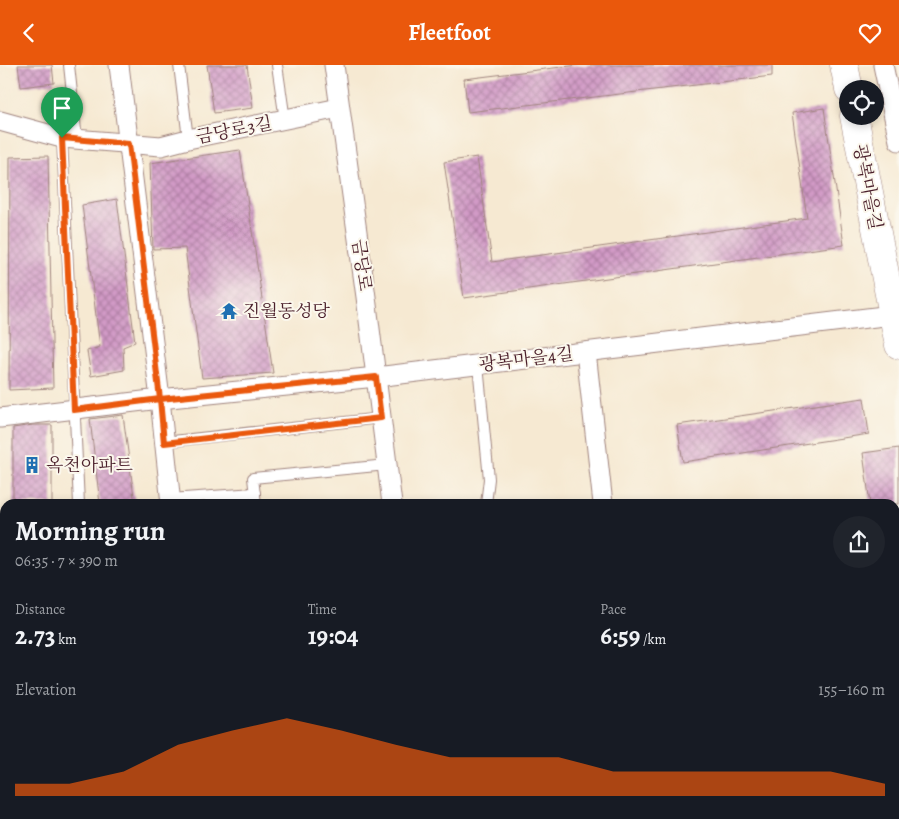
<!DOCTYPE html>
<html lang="en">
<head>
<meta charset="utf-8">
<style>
  body { margin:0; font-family:Alegreya,"Noto Serif KR",serif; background:#20242c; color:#f1f3f6; height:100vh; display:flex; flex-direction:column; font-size:19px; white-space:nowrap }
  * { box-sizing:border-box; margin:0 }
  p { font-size:16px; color:#9ea1a6 }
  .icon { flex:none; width:28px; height:28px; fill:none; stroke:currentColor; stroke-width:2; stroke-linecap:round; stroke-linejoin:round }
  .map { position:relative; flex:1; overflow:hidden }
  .details { position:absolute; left:0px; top:434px; width:900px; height:321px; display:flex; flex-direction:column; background:#171b24; border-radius:15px 15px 0 0; box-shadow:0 2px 8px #0003 }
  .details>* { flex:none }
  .tools { position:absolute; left:839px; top:15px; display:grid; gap:10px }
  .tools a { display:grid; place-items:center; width:45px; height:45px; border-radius:50%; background:#171b24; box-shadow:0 2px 8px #0003; font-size:25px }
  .pin { position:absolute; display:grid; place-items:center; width:42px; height:42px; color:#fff; margin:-51px -21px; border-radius:50% 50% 50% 0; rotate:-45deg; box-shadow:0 0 5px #0007 }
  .pin .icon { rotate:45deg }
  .round { display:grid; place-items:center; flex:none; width:52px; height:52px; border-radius:26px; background:#20242c }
  .overview { display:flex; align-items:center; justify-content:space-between; height:85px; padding:0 15px }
  h1 { font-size:28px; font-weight:600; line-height:38px }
  .figures { display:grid; grid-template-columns:repeat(3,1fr); gap:8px; height:85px; padding:5px 15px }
  .figures div { display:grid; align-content:center }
  .figures b { font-size:25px; font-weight:600 }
  .figures small { font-size:14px; font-weight:400 }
  .figures p { font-size:14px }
  .chart { height:140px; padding:10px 15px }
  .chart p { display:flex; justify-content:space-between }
  .chart svg { width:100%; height:90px; margin-top:5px; fill:#ea580c; opacity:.7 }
  header { display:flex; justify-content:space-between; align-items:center; height:65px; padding:0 15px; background:#ea580c; color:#fff; font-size:22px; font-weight:600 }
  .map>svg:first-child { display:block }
</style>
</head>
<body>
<header><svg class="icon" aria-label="back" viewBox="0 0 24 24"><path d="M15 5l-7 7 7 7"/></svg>Fleetfoot<svg class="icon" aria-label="heart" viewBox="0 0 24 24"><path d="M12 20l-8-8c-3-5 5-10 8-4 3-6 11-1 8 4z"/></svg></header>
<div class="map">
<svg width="899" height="754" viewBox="0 0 899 754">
  <defs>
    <pattern id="building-cross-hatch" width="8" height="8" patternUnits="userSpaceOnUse" patternTransform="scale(1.25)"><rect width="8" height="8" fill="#d19ac6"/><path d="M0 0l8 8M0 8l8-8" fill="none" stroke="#ac7da1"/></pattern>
  </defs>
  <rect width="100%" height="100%" fill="#fbf7ec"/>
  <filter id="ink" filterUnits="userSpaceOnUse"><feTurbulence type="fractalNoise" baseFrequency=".02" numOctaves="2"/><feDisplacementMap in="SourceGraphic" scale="10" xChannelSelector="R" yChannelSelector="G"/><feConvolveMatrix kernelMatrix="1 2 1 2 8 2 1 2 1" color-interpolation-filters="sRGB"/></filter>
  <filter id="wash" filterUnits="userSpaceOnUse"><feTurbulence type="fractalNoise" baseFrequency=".0096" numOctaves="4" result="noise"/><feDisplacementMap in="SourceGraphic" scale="20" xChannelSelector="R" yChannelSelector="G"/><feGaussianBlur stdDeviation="1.12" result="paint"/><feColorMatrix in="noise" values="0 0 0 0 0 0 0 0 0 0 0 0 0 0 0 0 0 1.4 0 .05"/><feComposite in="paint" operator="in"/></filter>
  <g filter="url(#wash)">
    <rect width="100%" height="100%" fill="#f6e9d2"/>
    <g id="blocks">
      <g fill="url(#building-cross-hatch)">
        <path d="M18,0H52L54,18L21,22Z"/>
        <path d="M207,0H247L253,43L214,48Z"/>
        <path d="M578,0H772V11L468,47L464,14Z"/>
        <path d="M824,43L844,180L464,233L444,97L477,92L492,197L635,177L807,153L792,48Z"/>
        <path d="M240,85L273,308L202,313L185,183L153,184L150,98Z"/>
        <path d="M48,91L53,323L9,325L10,92Z"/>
        <path d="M117,134L135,277L123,282L124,305L91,311L87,286L100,282L82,140Z"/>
        <path d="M864,333L869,369L683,397L677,360Z"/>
        <path d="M123,350L135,439H100L90,354Z"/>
        <path d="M33,360H52V439H13V363Z"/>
        <path d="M899,383V439H870L863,388Z"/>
      </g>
    </g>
  </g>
  <g filter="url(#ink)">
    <use href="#blocks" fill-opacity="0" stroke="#a0847e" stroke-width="1"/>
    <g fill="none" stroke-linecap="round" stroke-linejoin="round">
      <g stroke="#a0847e" stroke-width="12">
        <g id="lane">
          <path d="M69,0L77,75"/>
          <path d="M179,0L188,74"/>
          <path d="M277,0L285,55"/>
          <path d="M62,73L79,439"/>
          <path d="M478,300L489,414L486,439"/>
          <path d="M164,377L381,353"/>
          <path d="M170,434L255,428"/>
          <path d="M256,439L253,413L387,400"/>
        </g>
      </g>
      <g stroke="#a0847e" stroke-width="21">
        <g id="street">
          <path d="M119,0L160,334L171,439"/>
          <path d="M334,0L366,232L392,439"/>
          <path d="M883,0L899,76"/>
          <path d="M0,56L62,73L161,81L188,74L339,43"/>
          <path d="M586,287L603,439"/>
          <path d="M0,353L160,334L376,312L892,250"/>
          <path d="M895,612L899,611"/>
          <path d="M0,725L5,724"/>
          <path d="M205,750L206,754"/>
          <path d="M430,750V754"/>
          <path d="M636,750L637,754"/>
          <path d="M679,750L683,754"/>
          <path d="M539,754L543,750"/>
        </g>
      </g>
      <g stroke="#a0847e" stroke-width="29">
        <g id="secondary">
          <path d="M844,0L849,24"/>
          <path d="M854,51L899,280"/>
        </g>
      </g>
      <use href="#lane" stroke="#fff" stroke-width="10"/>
      <use href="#street" stroke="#fff" stroke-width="19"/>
      <use href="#secondary" stroke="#fff" stroke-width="28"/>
    </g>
  </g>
  <g fill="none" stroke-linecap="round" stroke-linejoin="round" filter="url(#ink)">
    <g stroke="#fff" stroke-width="10">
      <path id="route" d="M62,73L129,79L160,334L376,312L381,353L164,378L160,334L74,345L62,73"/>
    </g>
    <use href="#route" stroke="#ea580c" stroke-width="6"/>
  </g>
  <defs>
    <g id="temple-bare" transform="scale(1.35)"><path d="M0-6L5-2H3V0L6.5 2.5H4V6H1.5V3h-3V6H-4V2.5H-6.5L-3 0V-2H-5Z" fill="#1f6fb2" stroke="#fbf7ec" stroke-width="2.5" paint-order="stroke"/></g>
    <g id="building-bare" transform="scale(1.35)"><path d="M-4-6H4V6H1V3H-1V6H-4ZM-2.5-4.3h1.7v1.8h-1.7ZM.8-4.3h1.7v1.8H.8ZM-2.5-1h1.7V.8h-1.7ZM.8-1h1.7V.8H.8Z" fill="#1f6fb2" stroke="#fbf7ec" stroke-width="2.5" paint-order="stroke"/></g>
  </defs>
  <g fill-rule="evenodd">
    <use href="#temple-bare" x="229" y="246"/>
    <use href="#building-bare" x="32" y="400"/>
  </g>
  <g text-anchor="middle" stroke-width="4" stroke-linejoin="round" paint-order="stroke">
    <g font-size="18" fill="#4a1f2b" stroke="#fbf7ec">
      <text transform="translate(234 65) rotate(-11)" y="6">금당로3길</text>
      <text transform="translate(868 122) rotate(79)" y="6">광복마을길</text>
      <text transform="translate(362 200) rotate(82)" y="6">금당로</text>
      <text transform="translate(526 294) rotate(-7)" y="6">광복마을4길</text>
    </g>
    <g font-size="18" fill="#4a1f2b" stroke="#fbf7ec" text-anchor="start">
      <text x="243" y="252">진월동성당</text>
      <text x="46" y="406">옥천아파트</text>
    </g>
  </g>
</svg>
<div class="tools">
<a><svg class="icon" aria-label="locate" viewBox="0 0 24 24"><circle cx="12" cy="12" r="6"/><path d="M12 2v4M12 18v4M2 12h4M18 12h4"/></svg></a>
</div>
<div class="pin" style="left:62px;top:73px;background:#1e9e55"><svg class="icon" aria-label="arrive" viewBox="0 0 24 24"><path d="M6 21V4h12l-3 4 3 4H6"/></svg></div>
<section class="details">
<div class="overview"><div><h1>Morning run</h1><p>06:35 · 7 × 390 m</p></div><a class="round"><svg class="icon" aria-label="share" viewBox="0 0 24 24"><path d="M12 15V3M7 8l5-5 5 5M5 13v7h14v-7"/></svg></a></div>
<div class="figures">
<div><p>Distance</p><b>2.73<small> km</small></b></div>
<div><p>Time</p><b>19:04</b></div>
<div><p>Pace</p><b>6:59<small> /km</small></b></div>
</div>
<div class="chart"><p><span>Elevation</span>155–160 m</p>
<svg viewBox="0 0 160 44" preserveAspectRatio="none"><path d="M0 44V38L10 38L20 32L30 19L40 12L50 6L60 12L70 19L80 25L90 25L100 25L110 32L120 32L130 32L140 32L150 32L160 38V44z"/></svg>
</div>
</section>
</div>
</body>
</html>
